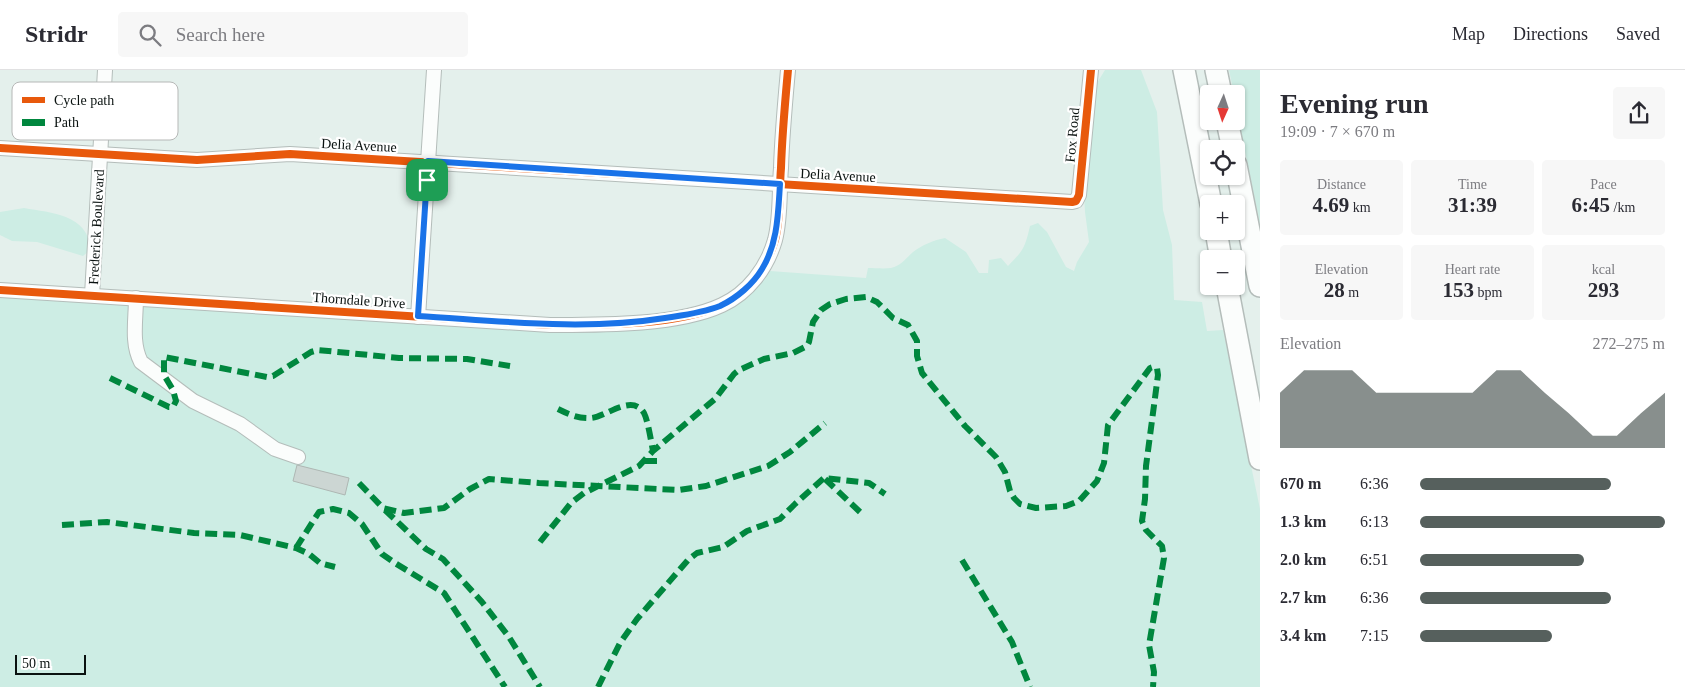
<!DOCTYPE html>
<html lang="en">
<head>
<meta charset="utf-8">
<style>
  body { margin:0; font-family:"Times New Roman",serif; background:#f7f7f7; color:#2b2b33; height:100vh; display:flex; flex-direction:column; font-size:19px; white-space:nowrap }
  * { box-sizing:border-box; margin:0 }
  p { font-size:16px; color:#7c7c81 }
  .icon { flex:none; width:28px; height:28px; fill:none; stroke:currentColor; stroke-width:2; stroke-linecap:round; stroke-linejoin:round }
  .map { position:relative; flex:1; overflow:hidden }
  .drawer { display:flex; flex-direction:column; background:#fff; width:425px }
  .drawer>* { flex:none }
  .needle { width:32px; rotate:183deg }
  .controls { position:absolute; left:1200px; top:15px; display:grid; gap:10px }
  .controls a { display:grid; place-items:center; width:45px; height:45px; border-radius:5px; background:#fff; box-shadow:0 1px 4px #0004; font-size:25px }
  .scale { position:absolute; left:15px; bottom:12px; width:71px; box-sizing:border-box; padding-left:5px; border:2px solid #0a1210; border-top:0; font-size:14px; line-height:18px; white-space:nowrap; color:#0a1210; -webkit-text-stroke:4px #fff; paint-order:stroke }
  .pin { position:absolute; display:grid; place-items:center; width:42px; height:42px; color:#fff; margin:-21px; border-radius:10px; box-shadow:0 2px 8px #0006 }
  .round { display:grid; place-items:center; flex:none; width:52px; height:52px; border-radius:5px; background:#f7f7f7 }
  .overview { display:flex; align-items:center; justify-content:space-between; height:85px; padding:0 20px }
  h1 { font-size:28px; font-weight:800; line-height:38px }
  .stats { display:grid; grid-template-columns:repeat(3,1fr); gap:8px; height:85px; padding:5px 20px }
  .stats div { display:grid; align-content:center; border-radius:5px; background:#f7f7f7; text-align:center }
  .stats b { font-size:21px; font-weight:800 }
  .stats small { font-size:14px; font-weight:400 }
  .stats p { font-size:14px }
  .chart { height:140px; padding:10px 20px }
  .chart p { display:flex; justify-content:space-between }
  .chart svg { width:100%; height:90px; margin-top:5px; fill:#56605d; opacity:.7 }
  ul { padding:0 20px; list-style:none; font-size:16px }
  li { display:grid; grid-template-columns:80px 60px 1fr; align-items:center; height:38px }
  li i { height:12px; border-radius:6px; background:#56605d }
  header { display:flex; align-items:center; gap:30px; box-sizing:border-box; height:70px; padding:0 25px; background:#fff; border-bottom:1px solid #e1e1e2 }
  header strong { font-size:24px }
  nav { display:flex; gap:28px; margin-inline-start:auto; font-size:18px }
  .search { width:350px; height:45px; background:#f7f7f7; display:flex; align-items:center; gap:12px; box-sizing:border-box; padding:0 18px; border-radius:5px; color:#7c7c81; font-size:19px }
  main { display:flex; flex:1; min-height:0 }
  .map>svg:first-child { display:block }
</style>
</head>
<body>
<header>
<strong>Stridr</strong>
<div class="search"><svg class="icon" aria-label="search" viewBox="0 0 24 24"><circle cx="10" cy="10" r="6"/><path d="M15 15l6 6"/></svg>Search here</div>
<nav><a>Map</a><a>Directions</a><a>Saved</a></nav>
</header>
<main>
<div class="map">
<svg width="1260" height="617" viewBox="0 0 1260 617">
  <rect width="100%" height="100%" fill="#e4f0ec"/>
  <g fill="#cdede4">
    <path d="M1105,0H1141L1157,42L1163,140L1172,175L1174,230L1202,232L1207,261L1223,260L1260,439V617H0V227L547,261L624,260L710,246C736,237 754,223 770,201L866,208L868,198C875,198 884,199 891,198C901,196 906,188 913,182C922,175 934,170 945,168L966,182L979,203H988L989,190L1001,188L1008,196C1024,180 1025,177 1030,156L1038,153L1047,162L1066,197L1074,201L1077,192L1089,172L1085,142L1083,105L1097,13Z"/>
    <path d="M1229,0H1260V154L1236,37V24H1234Z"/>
    <path d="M24,138C52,143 87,144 91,179L83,186L37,172L12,171L0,165V142Z"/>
  </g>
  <path fill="#ccd6d3" stroke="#aeb7b3" d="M297,395L349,408L345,425L293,411Z"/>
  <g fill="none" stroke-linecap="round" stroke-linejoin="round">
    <g stroke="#b4bdba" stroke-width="16">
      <g id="minor">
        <path d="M0,78L197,90L290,84L1072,132L1076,131L1079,125L1091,0"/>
        <path d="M0,220L550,255C599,255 677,256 722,235C748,223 767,198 775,170C781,147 779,121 781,98C782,65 785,33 788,0"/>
        <path d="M92,225L105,0"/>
        <path d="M136,228C136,249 131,273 141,292L193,331L240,354L275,379L298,387"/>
        <path d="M418,247L434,0"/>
      </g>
    </g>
    <g stroke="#b4bdba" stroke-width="24">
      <g id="highway">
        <path d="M1184,0L1211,134"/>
        <path d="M1216,0L1221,24"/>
        <path d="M1227,51L1233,79"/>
        <path d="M1236,95L1260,216"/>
        <path d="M1216,161L1221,189"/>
        <path d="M1227,216L1260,389"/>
      </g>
    </g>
    <use href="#minor" stroke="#fbfdfc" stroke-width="14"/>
    <use href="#highway" stroke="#fbfdfc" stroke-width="21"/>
    <g stroke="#00873e" stroke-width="6" stroke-dasharray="12 6" stroke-linecap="butt">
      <path d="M110,308L169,337H173L176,331L173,320L164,305V287L267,307L273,306L311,282L318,280L399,288L467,289L510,296"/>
      <path d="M558,339C568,344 579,349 591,348C606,347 632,323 644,343C648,351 651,371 653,381"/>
      <path d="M645,391H659"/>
      <path d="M359,413L383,438L404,443L444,438L470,419L489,409L539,413L679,420L706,416L768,396L790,382L825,353"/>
      <path d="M385,440L426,479L443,489L482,532L509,567L540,617"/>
      <path d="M860,442L824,408L869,413L885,424"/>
      <path d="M62,455L107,452L194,463L240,465L296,478L309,484L320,493L335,497"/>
      <path d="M540,472L571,433L584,423L639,396L653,381L715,329L734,304L739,300L764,289L793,283L807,276L809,272L813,252L821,240L830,234L846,229L866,227L877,232L893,248L908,255L917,271V286L922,303L965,356L996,387L1005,402L1010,421L1014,428L1020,434L1036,438L1066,436L1079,431L1097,411L1104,393L1108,355L1150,298L1153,297L1157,298L1158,305L1146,396L1145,429L1142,451L1146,460L1162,476L1164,488L1149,575L1154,602L1153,617"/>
      <path d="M296,478L319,442L333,439L349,443L362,454L382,484L395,493L444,523L505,617"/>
      <path d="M962,490L1012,572L1030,617"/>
      <path d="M598,617L620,573L637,549L688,490L697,483L723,477L747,461L780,449L795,434L824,408"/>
    </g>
    <g stroke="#fff" stroke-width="11">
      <g id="cycleway">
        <path d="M0,78L197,90L290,84L1072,132L1076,131L1079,125L1091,0"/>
        <path d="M0,220L550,255C599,255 677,256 722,235C748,223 767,198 775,170C781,147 779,121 781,98C782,65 785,33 788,0"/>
      </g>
    </g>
    <use href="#cycleway" stroke="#e8590c" stroke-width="8"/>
  </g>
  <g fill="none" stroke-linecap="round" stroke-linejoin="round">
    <g stroke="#fff" stroke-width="10">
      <path id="route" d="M428,91L780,114C778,143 778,173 762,199C753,214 737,228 720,236C702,243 684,245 665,248C583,261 501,251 418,246Z"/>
    </g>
    <use href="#route" stroke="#1a73e8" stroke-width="6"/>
  </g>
  <g text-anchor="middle" stroke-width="4.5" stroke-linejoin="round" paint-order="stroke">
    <g font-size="14" fill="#0a1210" stroke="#fff">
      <text transform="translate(1072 65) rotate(-85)" y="5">Fox Road</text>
      <text transform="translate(359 75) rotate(3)" y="5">Delia Avenue</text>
      <text transform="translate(838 105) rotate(3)" y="5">Delia Avenue</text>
      <text transform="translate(96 157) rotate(-87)" y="5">Frederick Boulevard</text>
      <text transform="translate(359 230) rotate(4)" y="5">Thorndale Drive</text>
    </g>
  </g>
  <rect x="12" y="12" width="166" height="58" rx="8" fill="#fff" stroke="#b6b8b7" stroke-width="1"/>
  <rect x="22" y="27" width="23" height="6" fill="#e8590c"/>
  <rect x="22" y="49" width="23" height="7" fill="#00873e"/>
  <g font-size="14" fill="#0a1210">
    <text x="54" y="35">Cycle path</text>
    <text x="54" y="57">Path</text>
  </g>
</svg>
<div class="controls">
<a><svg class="needle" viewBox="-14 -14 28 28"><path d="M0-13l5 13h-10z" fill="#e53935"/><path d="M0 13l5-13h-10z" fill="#7c7c81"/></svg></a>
<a><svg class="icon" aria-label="locate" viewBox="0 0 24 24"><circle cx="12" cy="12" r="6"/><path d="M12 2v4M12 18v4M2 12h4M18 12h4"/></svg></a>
<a>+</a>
<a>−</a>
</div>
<div class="scale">50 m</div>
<div class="pin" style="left:427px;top:110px;background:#1e9e55"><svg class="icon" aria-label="arrive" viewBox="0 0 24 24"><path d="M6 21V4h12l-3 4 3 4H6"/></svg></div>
</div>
<section class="drawer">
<div class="overview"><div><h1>Evening run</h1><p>19:09 · 7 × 670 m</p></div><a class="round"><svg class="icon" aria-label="share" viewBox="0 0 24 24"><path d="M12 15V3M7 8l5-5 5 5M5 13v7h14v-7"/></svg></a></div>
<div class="stats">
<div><p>Distance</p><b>4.69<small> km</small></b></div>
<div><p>Time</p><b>31:39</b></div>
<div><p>Pace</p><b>6:45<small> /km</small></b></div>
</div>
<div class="stats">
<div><p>Elevation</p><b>28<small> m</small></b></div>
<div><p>Heart rate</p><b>153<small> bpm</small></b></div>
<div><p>kcal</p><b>293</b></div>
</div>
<div class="chart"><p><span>Elevation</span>272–275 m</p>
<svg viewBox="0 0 160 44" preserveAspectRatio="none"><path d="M0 44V17L10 6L20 6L30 6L40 17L50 17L60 17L70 17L80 17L90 6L100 6L110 17L120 27L130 38L140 38L150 27L160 17V44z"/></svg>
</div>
<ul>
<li><b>670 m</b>6:36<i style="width:78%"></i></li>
<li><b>1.3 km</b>6:13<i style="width:100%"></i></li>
<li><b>2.0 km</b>6:51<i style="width:67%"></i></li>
<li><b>2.7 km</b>6:36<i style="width:78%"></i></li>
<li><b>3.4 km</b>7:15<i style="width:54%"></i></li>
</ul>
</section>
</main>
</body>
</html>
